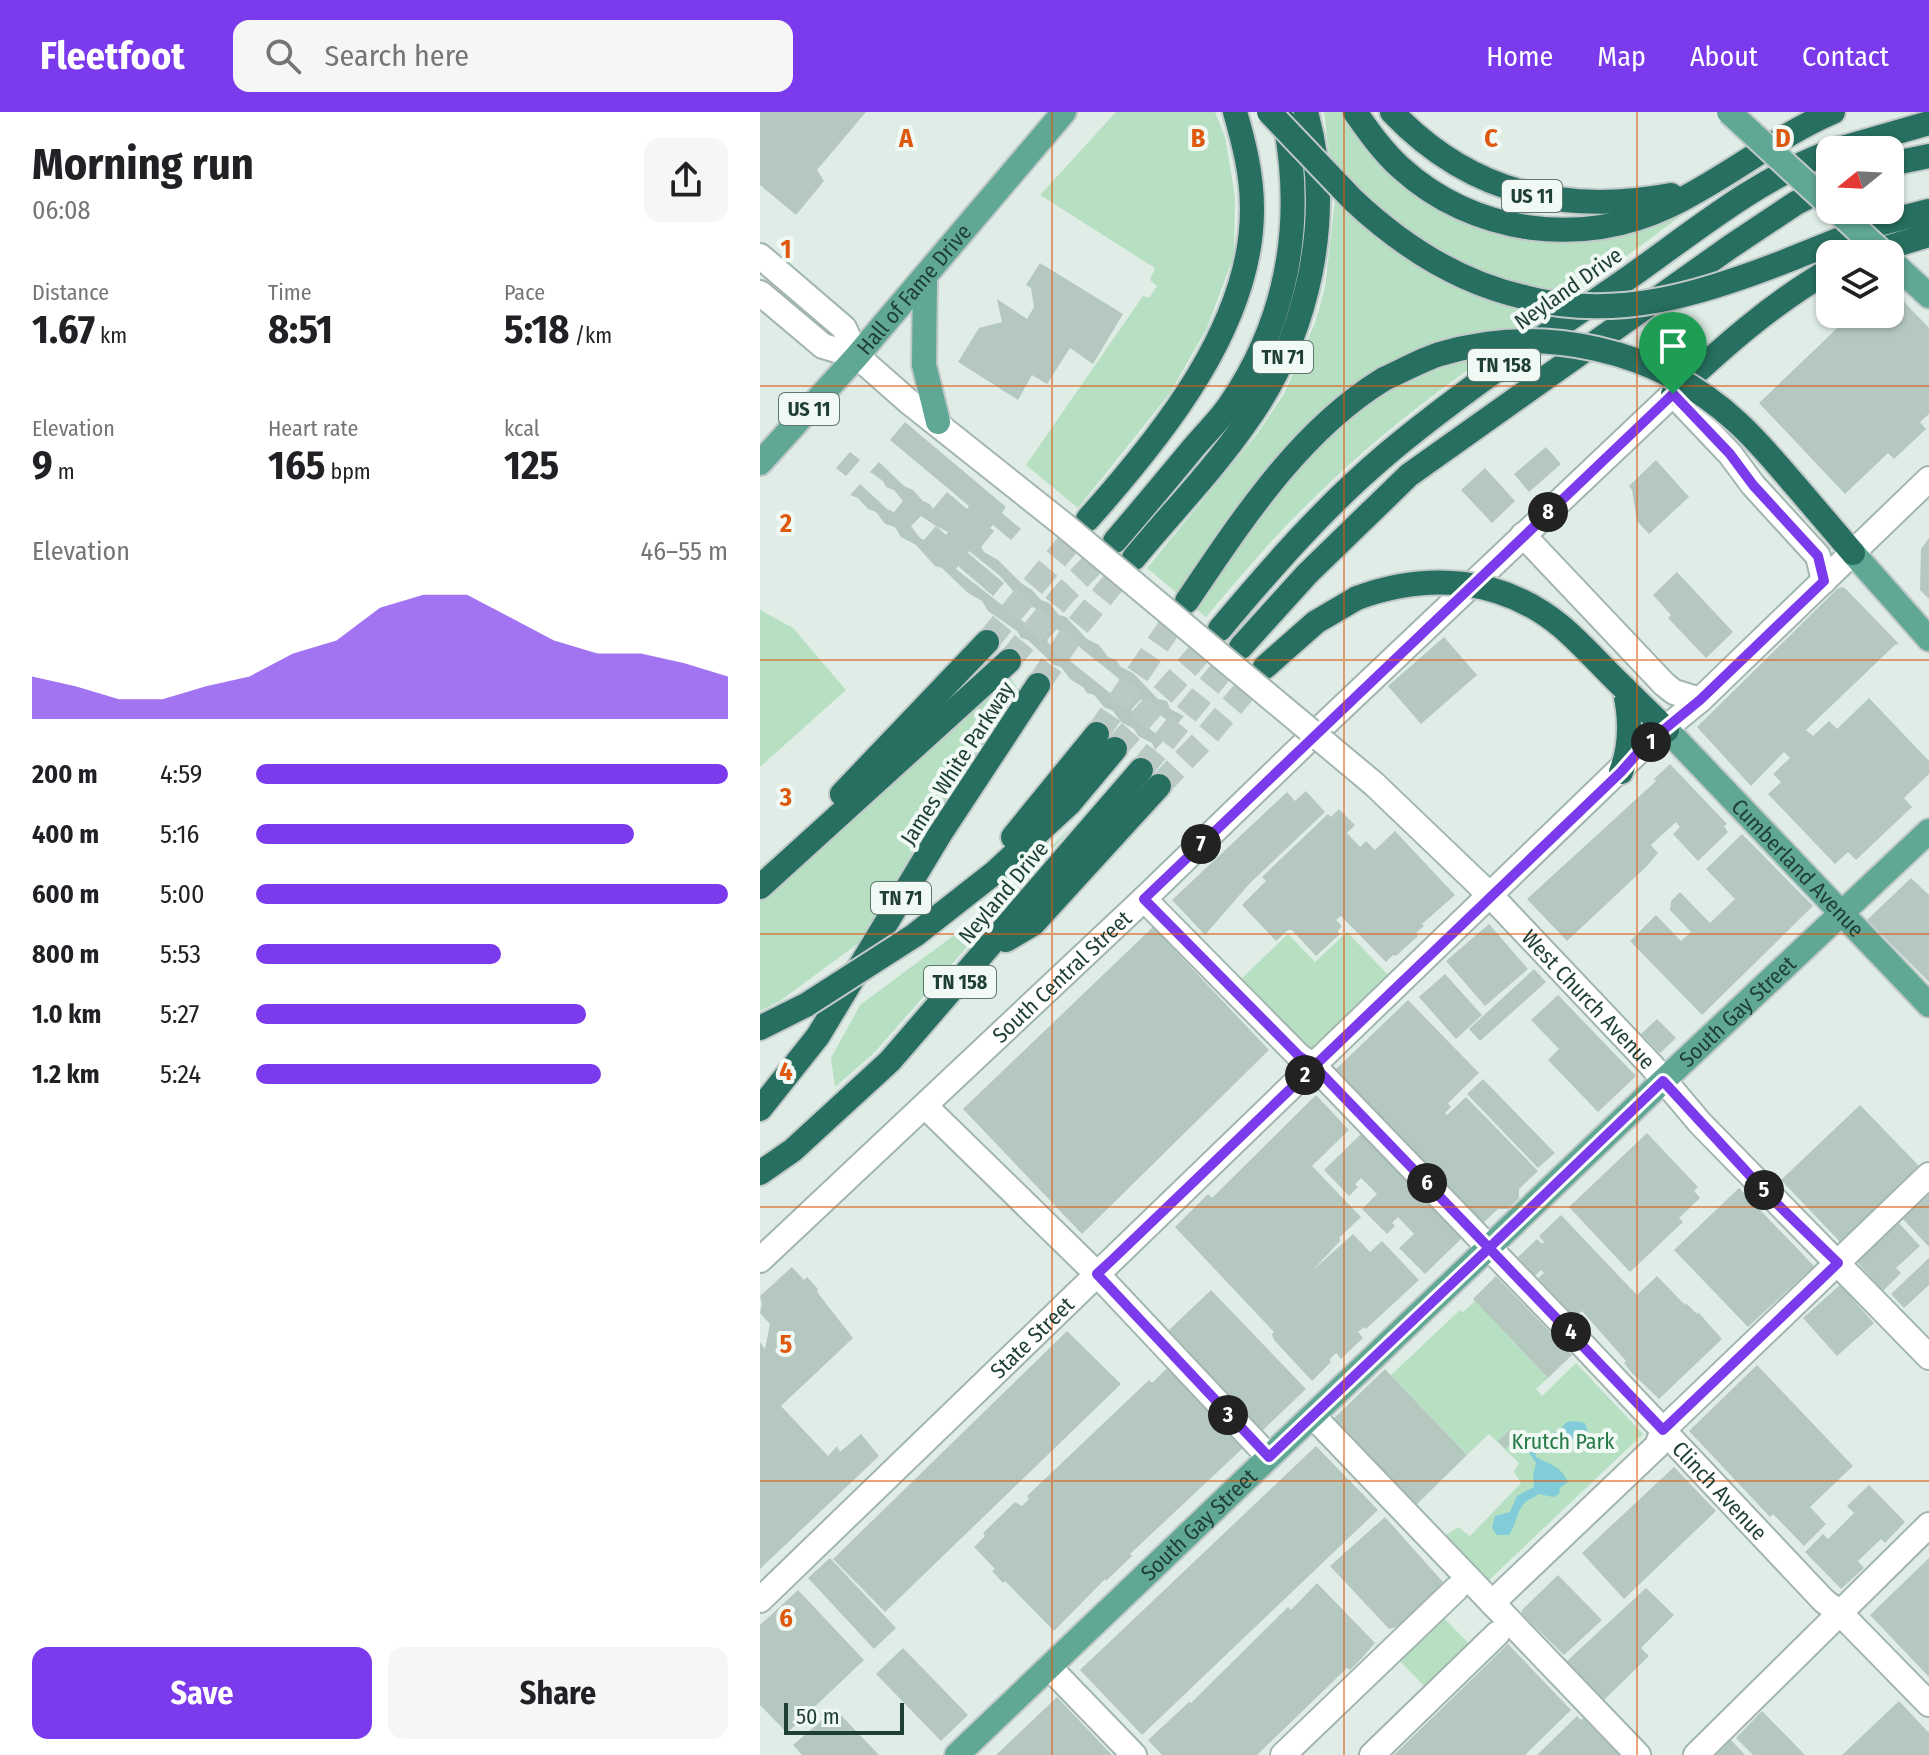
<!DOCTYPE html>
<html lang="en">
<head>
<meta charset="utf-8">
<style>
  body { margin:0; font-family:"Fira Sans Condensed",sans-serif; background:#f6f6f6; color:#202124; height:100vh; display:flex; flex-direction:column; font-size:30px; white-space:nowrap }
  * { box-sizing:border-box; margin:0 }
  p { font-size:26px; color:#757577 }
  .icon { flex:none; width:44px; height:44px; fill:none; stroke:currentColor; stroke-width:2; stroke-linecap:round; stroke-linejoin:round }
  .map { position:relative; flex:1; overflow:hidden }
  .sheet { display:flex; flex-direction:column; background:#fff; width:760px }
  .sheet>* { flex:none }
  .needle { width:52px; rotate:252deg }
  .buttons { position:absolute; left:1056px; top:24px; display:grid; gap:16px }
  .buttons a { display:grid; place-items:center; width:88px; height:88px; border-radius:16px; background:#fff; box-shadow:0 2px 6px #0004; font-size:40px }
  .scale { position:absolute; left:24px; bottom:20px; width:120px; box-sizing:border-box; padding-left:8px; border:4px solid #1f3f36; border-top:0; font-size:22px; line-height:28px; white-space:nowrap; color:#1f3f36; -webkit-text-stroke:6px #f1f9f5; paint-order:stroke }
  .pin { position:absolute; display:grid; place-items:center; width:68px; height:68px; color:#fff; margin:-82px -34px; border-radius:50% 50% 50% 0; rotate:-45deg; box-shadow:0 0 8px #0007 }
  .pin .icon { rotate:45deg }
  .km { position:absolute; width:40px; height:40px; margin:-20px; border-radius:50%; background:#222; color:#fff; font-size:22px; line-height:40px; text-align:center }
  .round { display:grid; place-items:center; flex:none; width:84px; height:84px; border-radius:16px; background:#f6f6f6 }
  .summary { display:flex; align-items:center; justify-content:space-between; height:136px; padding:0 32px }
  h1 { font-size:44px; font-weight:700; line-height:60px }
  .stats { display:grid; grid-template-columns:repeat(3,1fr); gap:12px; height:136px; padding:8px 32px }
  .stats div { display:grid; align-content:center }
  .stats b { font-size:40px; font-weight:700 }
  .stats small { font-size:22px; font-weight:400 }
  .stats p { font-size:22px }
  .chart { height:224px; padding:16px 32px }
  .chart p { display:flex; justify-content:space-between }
  .chart svg { width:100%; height:144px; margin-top:8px; fill:#7c3aed; opacity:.7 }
  .primary-button { display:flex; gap:16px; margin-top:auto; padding:16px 32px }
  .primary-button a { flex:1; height:92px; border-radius:16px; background:#7c3aed; color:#fff; font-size:32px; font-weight:700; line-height:92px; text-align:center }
  .primary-button a+a { background:#f6f6f6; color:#202124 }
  ul { padding:0 32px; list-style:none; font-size:26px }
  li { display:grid; grid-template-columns:128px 96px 1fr; align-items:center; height:60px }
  li i { height:20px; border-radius:10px; background:#7c3aed }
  header { display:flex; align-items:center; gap:48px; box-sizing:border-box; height:112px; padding:0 40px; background:#7c3aed; color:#fff }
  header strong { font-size:38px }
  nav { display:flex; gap:44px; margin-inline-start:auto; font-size:28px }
  .search { width:560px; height:72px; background:#f6f6f6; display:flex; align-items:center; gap:20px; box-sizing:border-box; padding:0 28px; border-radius:16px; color:#757577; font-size:30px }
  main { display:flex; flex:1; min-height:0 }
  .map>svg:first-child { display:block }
</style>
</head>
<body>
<header>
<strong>Fleetfoot</strong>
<div class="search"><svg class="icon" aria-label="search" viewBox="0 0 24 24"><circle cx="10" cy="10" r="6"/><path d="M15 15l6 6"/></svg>Search here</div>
<nav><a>Home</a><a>Map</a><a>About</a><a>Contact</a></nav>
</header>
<main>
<section class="sheet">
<div class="summary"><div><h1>Morning run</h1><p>06:08</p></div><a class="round"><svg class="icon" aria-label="share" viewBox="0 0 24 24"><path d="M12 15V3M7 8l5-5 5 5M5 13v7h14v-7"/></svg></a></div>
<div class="stats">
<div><p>Distance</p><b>1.67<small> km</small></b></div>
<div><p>Time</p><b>8:51</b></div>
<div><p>Pace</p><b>5:18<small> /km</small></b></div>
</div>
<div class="stats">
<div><p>Elevation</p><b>9<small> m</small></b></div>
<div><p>Heart rate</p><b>165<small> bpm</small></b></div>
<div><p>kcal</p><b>125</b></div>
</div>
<div class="chart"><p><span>Elevation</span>46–55 m</p>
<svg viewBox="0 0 160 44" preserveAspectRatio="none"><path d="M0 44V31L10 34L20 38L30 38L40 34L50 31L60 24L70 20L80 10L90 6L100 6L110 13L120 20L130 24L140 24L150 27L160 31V44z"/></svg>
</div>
<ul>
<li><b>200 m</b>4:59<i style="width:100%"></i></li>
<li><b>400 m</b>5:16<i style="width:80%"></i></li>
<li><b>600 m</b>5:00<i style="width:100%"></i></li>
<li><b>800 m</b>5:53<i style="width:52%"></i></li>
<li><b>1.0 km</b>5:27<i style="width:70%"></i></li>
<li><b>1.2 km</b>5:24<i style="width:73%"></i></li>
</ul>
<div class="primary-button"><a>Save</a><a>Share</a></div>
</section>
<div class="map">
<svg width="1169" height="1643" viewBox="0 0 1169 1643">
  <rect width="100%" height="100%" fill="#e0ede7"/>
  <g fill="#b7e0c2">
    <path d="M356,0H455L465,25L475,84L474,143L447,216L410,281L318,396L266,353L383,184L389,186L397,174L390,168L395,156L280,83Z"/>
    <path d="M564,0H582L607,33L644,71L829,127L865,122L922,103L814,183C727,167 658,143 597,76C589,68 577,59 572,49C566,35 567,15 564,0Z"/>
    <path d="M575,88C641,153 694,182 785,202L761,220L622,256L597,271L563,299L418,482L387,456L497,322L524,282L555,211L565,176Z"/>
    <path d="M724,246C667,287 612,329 562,378C520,417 483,461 446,505L435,496C516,385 576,271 724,246Z"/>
    <path d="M0,498L33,516L86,578L0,655Z"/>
    <path d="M248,561L258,578L104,827L20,889L0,899V784Z"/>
    <path d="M313,714L114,941L75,975L71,946L100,893L205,815Z"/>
    <path d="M587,820L633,868L555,943L482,866L528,822L555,850Z"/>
    <path d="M715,1189L788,1266L776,1277L782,1284L816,1251L883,1322L729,1468L686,1423L698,1415L710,1424L761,1371L754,1360L759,1351L729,1322L707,1343L631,1263L700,1198L703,1200Z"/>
    <path d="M681,1503L711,1534L667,1577L637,1546Z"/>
  </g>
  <path fill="#82cbd8" d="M814,1309L825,1311L828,1321L823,1327C808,1329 785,1322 775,1339L776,1345C789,1352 802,1355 808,1370L800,1376L799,1382L793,1385L779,1382C774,1386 767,1387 763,1393C756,1402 756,1413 749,1423H737L732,1416L735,1404L750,1400L757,1384L774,1375L773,1364L776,1351L769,1341L771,1331L798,1319L807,1310Z"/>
  <g fill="#b5c8c0" fill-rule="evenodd">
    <path d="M0,0H106L57,58L64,69L36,103L0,73Z"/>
    <path d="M280,151L363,202L333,252L310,236L287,272L272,263L258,288L198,250L219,216L242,210L237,187L267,207L274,195L271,176L266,173Z"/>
    <path d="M1130,175L1169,216V302L1160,310L1166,317L1134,347L1128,341L1085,382L999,291L1092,202H1130Z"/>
    <path d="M145,310L246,395L242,401L261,417L251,428L233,413L230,416L234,419L221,435L224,440L238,448L261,471L272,478L281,488L289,491L299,503L306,505L327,527L339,533L348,545L356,548L361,555L373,561L398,587L407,589L410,597L424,604L415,615L381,587L371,598L392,619L406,626L395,638L392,631L378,624L374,617L361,610L353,599L344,595L334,583L327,581L323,575L310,567L301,555L294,553L268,528L261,526L257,519L228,499L222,489L208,481L182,456L175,454L156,433L141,425L135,415L125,412L116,400L108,397L98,386L90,383L100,372L127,397L134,400L143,389L134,378L126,375L123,369L110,360L119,350L144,374L153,378L163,389L170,392L173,397L187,380L207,397L209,394L130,328ZM161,404L176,414L188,420L186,423L176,414L164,428L160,426L151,414ZM209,439L239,463L262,489L276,497L279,502L269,514L196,457L198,454L233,484L244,471L208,441ZM297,517L358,566L363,572L354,584L290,533L287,528Z"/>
    <path d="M786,335L801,352L769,380L754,362Z"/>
    <path d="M90,340L100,348L86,364L76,356Z"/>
    <path d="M896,348L929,385L889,422L877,409L872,378L869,374Z"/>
    <path d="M725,356L755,389L732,411L701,378Z"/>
    <path d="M1169,426V487L1160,478L1161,437Z"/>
    <path d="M917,460L973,520L946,546L908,506L911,503L893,483Z"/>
    <path d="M1082,475L1086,477L1139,532L1135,533L1046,618L1053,624L1069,609L1077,617L1109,586L1169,649V662L1144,686L1152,695L1096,748L1088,740L1075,752L1008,682L1021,670L1013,662L1030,646L1024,640L991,674L937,615L1077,477Z"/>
    <path d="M684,525L717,563L661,612L628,574Z"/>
    <path d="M910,652L967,712L964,714L968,720L938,749L913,722L920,715L916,710L891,733L898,741L887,754L807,829L767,787L896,669L894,667Z"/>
    <path d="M546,679L565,700L490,771L445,823L412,788L527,680L535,689Z"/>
    <path d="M579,697L595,713L587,721L600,735L606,729L615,738L635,719L695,783L662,812L664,814L656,821L658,824L636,844L633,843L626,850L581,804L576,808L582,814L578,819L579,823L556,844L532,818H528L516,829L482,793L506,769L502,765L568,702L571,705Z"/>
    <path d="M982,722L1053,794L942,903L870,829L896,803L921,829L931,820L910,798L911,789L920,780L950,811L975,787L946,757Z"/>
    <path d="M1151,766L1169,783V870L1107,808Z"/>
    <path d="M729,812L768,857L725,894L686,849Z"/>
    <path d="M393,815L509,938L322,1122L203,997Z"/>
    <path d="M774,857L786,870L720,929L709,917Z"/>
    <path d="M685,862L722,903L696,927L659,885Z"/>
    <path d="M798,883L876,964L838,1000L788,948L799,937L771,908Z"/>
    <path d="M648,888L719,961L688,991L691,995L685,1001L687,1003L706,985L778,1059L759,1077V1086L748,1097H738L722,1112L574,959Z"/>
    <path d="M897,907L916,926L900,941L881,922Z"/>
    <path d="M723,967L795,1041L778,1056L707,982Z"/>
    <path d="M556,983L589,1018L552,1054L601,1105L579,1126L581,1128L553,1158L593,1122L610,1140L622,1129L659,1168L606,1217L604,1215L598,1220L603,1226L581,1247L576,1241L569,1248L571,1250L552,1269L514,1228L512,1222L514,1220L415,1115L448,1082L452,1086Z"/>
    <path d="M1100,993L1160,1055L1081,1131L1021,1068Z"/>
    <path d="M887,1021L938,1075L934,1079L940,1086L919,1106L923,1110L870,1160L809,1095Z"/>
    <path d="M601,1022L702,1126L665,1162L639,1136L654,1122L638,1105L632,1111L635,1114L627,1122L602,1097L617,1082L601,1066L595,1072L598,1075L589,1084L564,1058Z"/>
    <path d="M979,1076L1054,1154L988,1215L914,1138Z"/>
    <path d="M1169,1083V1135L1143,1107Z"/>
    <path d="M801,1103L877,1183L897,1164L925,1193L926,1191L937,1202L938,1200L962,1227L899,1287L873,1262L864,1251L866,1249L822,1199L815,1205L778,1166L784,1161L781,1158L775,1164L758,1145L777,1127L782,1132L784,1130L779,1124Z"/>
    <path d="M1139,1111L1160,1134L1136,1156L1141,1161L1123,1179L1097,1150Z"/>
    <path d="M1169,1146V1173L1144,1196L1131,1182Z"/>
    <path d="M32,1155L44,1168L47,1165L58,1177L57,1180L93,1226L21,1294L68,1344L77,1334L80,1340L101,1322L119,1344L0,1457V1230L5,1237L10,1212L0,1201L2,1192L0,1184Z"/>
    <path d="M736,1164L812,1243L788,1266L713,1187Z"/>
    <path d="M1080,1173L1114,1211L1077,1244L1043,1206Z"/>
    <path d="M451,1178L546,1277L502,1319L409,1218Z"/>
    <path d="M307,1219L361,1272L125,1500L73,1447Z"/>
    <path d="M997,1253L1093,1354L1050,1395L1066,1412L1044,1434L1013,1402L1010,1405L929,1319Z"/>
    <path d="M407,1256L483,1336L370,1442L372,1444L346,1469L345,1467L294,1519L245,1469L243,1471L232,1459L235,1457L214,1435L225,1424L223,1421L255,1390L262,1394L269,1387L267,1384L389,1268L392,1271Z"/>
    <path d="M625,1257L707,1343L651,1398L569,1311Z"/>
    <path d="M751,1317L758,1324L745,1337L738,1329Z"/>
    <path d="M556,1334L618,1398L382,1623L320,1558Z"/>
    <path d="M914,1355L956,1399L864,1487L822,1441Z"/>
    <path d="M1109,1373L1145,1410L1125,1431L1121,1427L1098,1449L1104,1456L1081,1477L1045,1440L1063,1422L1068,1427L1094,1401L1087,1394Z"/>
    <path d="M625,1405L683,1470L645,1513L629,1517L570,1454Z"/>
    <path d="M70,1446L136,1516L114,1537L48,1466Z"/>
    <path d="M1169,1446V1565L1110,1503Z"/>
    <path d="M798,1463L842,1508L804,1543L762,1502V1498Z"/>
    <path d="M557,1471L615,1531L602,1546L590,1558L587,1556L497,1643H402L388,1628L429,1590L431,1591L442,1580L528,1495L531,1498Z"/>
    <path d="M886,1476L914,1503L881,1536L889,1544L844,1588L807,1549Z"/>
    <path d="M38,1478L104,1548L27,1621L0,1593V1513Z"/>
    <path d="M748,1532L811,1598L770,1638L765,1643H634Z"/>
    <path d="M143,1536L208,1603L181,1629L116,1562Z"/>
    <path d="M297,1585L352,1643H236Z"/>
    <path d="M1139,1589L1169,1621V1643H1082Z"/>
    <path d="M75,1597L119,1643H42L33,1633Z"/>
    <path d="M1002,1599L1045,1643H993L976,1626Z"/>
    <path d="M817,1604L821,1608L823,1606L859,1643H777Z"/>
    <path d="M971,1628L985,1643H956Z"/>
  </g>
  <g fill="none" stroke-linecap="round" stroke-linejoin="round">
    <g stroke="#b9cac4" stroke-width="24" stroke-dasharray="24 12" stroke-linecap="butt">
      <path d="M227,530L327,409"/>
      <path d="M249,549L303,483L353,431"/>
      <path d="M278,573L316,516L373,447"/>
      <path d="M337,622L426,491"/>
      <path d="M355,637L459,519"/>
      <path d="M381,658L480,536"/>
      <path d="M399,674L445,626L504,556"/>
    </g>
    <g stroke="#a2b5ae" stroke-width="28">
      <g id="minor">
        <path d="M0,144L84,216L97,244"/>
        <path d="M0,181L63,234L97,244L148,289L304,413"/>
        <path d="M763,423L904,572L914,580L940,588"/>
        <path id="s1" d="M614,672L731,784L892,954L940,1011L1169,1245"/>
        <path id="s2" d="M384,787L539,944L554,954L818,1228L1064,1489L1080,1501L1169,1592"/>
        <path d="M165,994L337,1162L509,1345"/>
        <path id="s3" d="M0,1148L384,787L570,607L913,282L970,342L993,373L1058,444L1064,469"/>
        <path d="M553,1304L878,1643"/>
        <path id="s4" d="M0,1488L884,634L940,588L1169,367"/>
        <path d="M732,1491L897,1334L903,1318L1169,1063"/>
        <path d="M289,1555L374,1643"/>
        <path d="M523,1643L696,1477"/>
        <path d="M612,1643L737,1522"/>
        <path d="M936,1643L1169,1413"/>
      </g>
    </g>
    <g stroke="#c0c9c7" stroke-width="28">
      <g id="major">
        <path d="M1130,148L1169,184"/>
        <path d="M165,165L164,253L178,310"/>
        <path id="s5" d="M0,351L97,244L304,0"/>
        <path d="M1093,441L1169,527"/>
        <path id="s6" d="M907,618L1169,893"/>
        <path id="s7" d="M197,1643L903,969L1169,719"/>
      </g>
    </g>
    <g stroke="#c0c9c7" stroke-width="28">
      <g id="highway">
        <path d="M595,0C609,20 623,40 641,56C713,122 822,136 909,94C966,67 1015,25 1073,0"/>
        <path d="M632,0C709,81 803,103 911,83"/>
        <path d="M1075,38L1169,11"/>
        <path d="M1130,52L1169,44"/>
        <path d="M593,88C642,134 697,170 764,185"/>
        <path d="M1106,142L1169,123"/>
        <path d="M1031,147L1118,112L1169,99"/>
        <path d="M913,282C962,236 1011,192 1070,158"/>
        <path d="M1035,373L1093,441"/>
        <path d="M328,407C402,324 493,212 492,96C492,63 484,31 475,0"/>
        <path d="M355,429C380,400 405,370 429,341C442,325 457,311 469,294C528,208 544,111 525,10"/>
        <path d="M374,446C412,400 454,357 487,309C549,222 575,103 546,0"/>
        <path d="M427,489C482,408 539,319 624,267"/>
        <path d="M460,517C512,455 566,393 628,341C706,276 791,220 874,162C936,118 998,67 1070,40"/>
        <path d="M481,535L547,462L649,363L970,135L1036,91L1070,74"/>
        <path d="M505,555L556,510L597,486"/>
        <path d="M864,576L907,618"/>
        <path d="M861,660C872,632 871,605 864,576"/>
        <path d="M82,682L227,530"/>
        <path d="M253,725L337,622"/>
        <path d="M0,775L249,549"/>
        <path d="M155,823L234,761L309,692L355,637"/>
        <path d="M246,828L273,812L399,674"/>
        <path d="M0,916L46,893"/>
        <path d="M0,997L58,924L180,722L278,573"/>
        <path d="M0,1061L33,1038L130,949L381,658"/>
      </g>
    </g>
    <use href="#minor" stroke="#fff" stroke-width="24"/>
    <use href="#major" stroke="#60a795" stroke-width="24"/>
    <use href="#highway" stroke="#276f60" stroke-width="24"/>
    <g stroke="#a2b5ae" stroke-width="28" stroke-linecap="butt">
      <path id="minor-bridge" d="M304,413L614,672"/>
    </g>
    <g stroke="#c0c9c7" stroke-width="28" stroke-linecap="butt">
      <g id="major-bridge">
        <path d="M969,0L1070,93"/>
        <path d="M1076,98L1124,142"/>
      </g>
    </g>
    <g stroke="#c0c9c7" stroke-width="28" stroke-linecap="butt">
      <g id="highway-bridge">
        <path d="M509,0L593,88"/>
        <path d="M764,185C856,210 945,181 1031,147"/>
        <path d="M624,267C642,259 661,248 680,242C782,211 898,237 977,310C998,329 1016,351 1035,373"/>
        <path d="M597,486C668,460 742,465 802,515C824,534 843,556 864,576"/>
        <path d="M46,893L155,823"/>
      </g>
    </g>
    <use href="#minor-bridge" stroke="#fff" stroke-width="24"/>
    <use href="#major-bridge" stroke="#60a795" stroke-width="24"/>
    <use href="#highway-bridge" stroke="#276f60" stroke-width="24"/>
  </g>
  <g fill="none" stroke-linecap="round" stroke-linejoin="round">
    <g stroke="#fff" stroke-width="16">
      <path id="route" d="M913,282L970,342L993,373L1058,444L1064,469L940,588L884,634L861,660C691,823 521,986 351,1149L337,1162L509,1345L729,1136L903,1318L1078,1151L1007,1082L903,969L729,1136L554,954L539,944L384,787L913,282"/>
    </g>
    <use href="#route" stroke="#7c3aed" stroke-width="10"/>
  </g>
  <path fill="none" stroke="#de580e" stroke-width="2" stroke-opacity="0.55" d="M292,0V1643M584,0V1643M877,0V1643M0,274H1169M0,548H1169M0,822H1169M0,1095H1169M0,1369H1169"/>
  <g text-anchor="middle" stroke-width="8" stroke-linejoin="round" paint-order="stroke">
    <g fill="#f1f9f5" stroke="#5e776f" stroke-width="2">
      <rect x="742" y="68" width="60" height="32" rx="6"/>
      <rect x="493" y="229" width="60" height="32" rx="6"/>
      <rect x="708" y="237" width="72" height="32" rx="6"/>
      <rect x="19" y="281" width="60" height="32" rx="6"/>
      <rect x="111" y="770" width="60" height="32" rx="6"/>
      <rect x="164" y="854" width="72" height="32" rx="6"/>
    </g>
    <g font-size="20" font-weight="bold" fill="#1f3f36">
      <text x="772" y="91">US 11</text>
      <text x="523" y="252">TN 71</text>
      <text x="744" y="260">TN 158</text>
      <text x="49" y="304">US 11</text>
      <text x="141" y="793">TN 71</text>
      <text x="200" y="877">TN 158</text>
    </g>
    <g font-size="22" fill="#1f3f36" stroke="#f1f9f5">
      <text transform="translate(808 176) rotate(-35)" y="8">Neyland Drive</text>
      <text dy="8" stroke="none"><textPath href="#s5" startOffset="232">Hall of Fame Drive</textPath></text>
      <text transform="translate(197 651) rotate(-57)" y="8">James White Parkway</text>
      <text dy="8" stroke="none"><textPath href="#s6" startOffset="190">Cumberland Avenue</textPath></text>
      <text transform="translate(243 780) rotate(-50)" y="8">Neyland Drive</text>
      <text dy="8" stroke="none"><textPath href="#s3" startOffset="414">South Central Street</textPath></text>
      <text dy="8" stroke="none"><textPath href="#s1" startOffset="304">West Church Avenue</textPath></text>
      <text dy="8" stroke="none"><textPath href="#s7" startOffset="1078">South Gay Street</textPath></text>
      <text dy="8" stroke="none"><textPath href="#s4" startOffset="378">State Street</textPath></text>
      <text dy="8" stroke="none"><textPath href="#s2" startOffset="826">Clinch Avenue</textPath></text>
      <text dy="8" stroke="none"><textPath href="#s7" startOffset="334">South Gay Street</textPath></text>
    </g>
    <g font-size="22" fill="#257b45" stroke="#f1f9f5">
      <text x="803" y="1337">Krutch Park</text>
    </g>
  </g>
  <g font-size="26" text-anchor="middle" font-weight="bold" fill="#de580e" stroke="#f1f9f5" stroke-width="8" stroke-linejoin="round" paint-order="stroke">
    <text x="146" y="35">A</text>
    <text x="438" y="35">B</text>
    <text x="731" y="35">C</text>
    <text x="1023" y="35">D</text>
    <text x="26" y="146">1</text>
    <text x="26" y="420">2</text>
    <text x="26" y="694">3</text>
    <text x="26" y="968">4</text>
    <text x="26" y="1241">5</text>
    <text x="26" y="1515">6</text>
  </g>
</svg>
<div class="buttons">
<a><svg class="needle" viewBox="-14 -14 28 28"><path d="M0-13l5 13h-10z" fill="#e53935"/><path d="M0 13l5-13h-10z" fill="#757577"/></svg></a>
<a><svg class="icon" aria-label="layers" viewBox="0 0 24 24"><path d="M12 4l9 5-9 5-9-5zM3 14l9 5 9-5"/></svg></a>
</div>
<div class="scale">50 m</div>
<div class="pin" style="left:913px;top:282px;background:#1e9e55"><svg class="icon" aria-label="arrive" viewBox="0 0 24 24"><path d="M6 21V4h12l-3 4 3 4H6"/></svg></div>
<b class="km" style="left:891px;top:630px">1</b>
<b class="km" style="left:545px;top:963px">2</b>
<b class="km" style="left:468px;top:1303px">3</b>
<b class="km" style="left:811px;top:1220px">4</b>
<b class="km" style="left:1004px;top:1078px">5</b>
<b class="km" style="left:667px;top:1071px">6</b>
<b class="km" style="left:441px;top:732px">7</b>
<b class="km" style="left:788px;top:400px">8</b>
</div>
</main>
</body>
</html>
